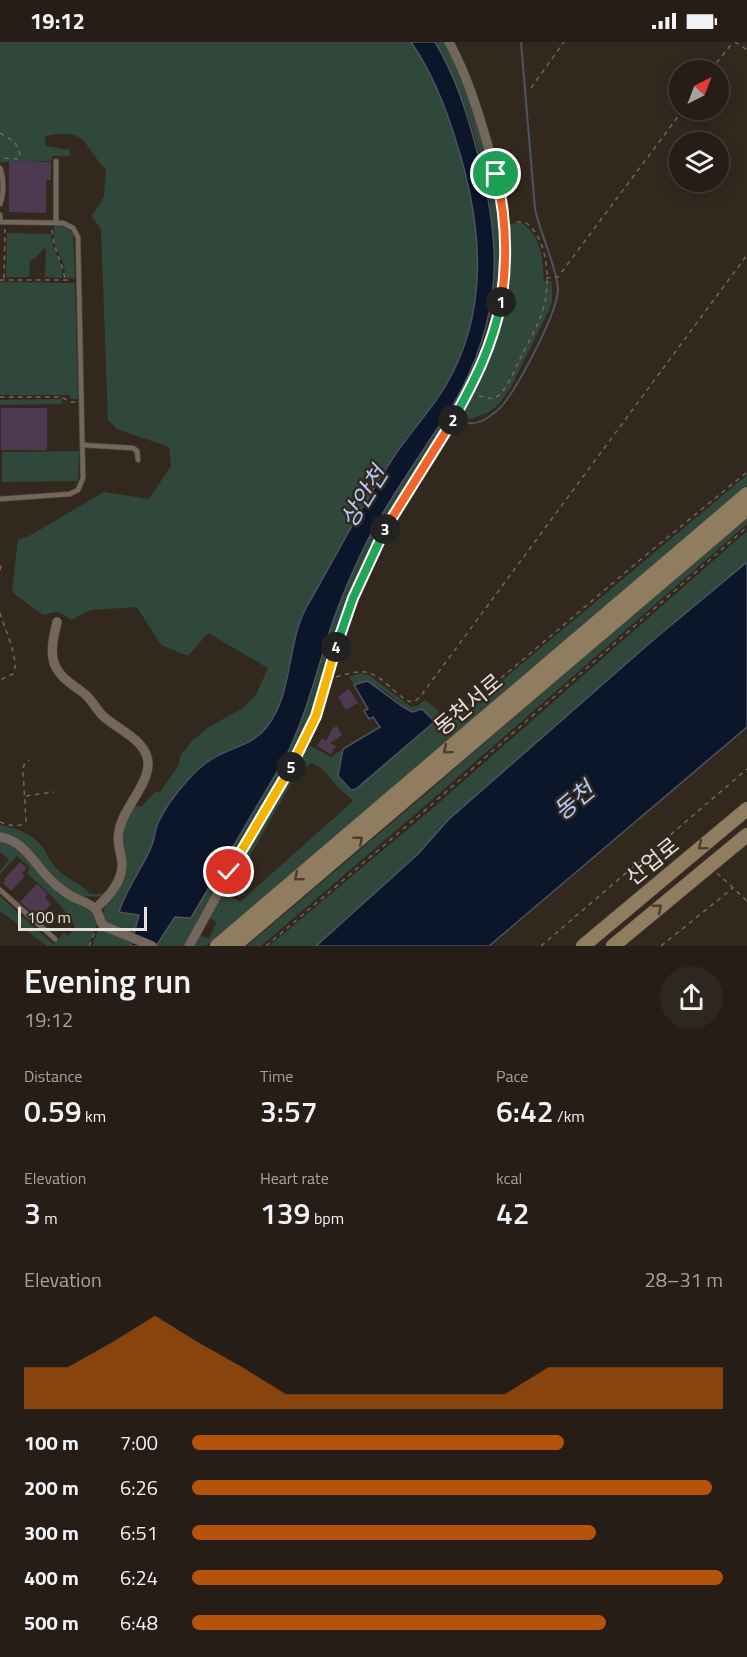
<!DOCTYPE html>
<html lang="en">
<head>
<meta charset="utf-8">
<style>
  body { margin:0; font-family:"Titillium Web","Noto Sans KR",sans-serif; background:#2e271f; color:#f1f3f6; height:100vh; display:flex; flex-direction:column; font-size:22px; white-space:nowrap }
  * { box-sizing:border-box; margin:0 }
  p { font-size:20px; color:#a4a2a1 }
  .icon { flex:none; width:33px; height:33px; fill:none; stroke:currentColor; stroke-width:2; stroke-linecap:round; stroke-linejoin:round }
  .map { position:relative; height:904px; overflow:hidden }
  .side { display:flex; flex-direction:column; background:#261e16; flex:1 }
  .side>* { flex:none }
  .needle { width:39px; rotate:42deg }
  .buttons { position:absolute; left:669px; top:18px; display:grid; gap:12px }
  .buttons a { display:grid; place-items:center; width:60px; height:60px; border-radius:50%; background:#261e16; box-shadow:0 3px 15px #0003,0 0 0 2px #423c35; font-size:30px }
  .scale { position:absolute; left:18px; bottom:15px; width:129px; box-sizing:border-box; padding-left:6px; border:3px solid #e8e0da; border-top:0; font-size:16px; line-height:21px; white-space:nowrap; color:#e8e0da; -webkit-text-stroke:4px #33281e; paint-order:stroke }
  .pin { position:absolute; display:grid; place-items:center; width:51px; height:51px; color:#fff; margin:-26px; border:3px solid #fff; border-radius:50%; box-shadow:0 2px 6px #0007 }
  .km { position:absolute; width:30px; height:30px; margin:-15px; border-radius:50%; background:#222; color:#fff; font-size:16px; line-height:30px; text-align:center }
  .round { display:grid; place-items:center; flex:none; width:63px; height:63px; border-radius:32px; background:#2e271f }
  .overview { display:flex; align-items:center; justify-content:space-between; height:102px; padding:0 24px }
  h1 { font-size:33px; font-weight:600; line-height:45px }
  .stats { display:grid; grid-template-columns:repeat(3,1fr); gap:9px; height:102px; padding:6px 24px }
  .stats div { display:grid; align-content:center }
  .stats b { font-size:30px; font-weight:600 }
  .stats small { font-size:16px; font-weight:400 }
  .stats p { font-size:16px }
  .chart { height:168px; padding:12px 24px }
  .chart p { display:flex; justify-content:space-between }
  .chart svg { width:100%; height:108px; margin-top:6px; fill:#b45309; opacity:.7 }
  ul { padding:0 24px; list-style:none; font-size:20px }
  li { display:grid; grid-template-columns:96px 72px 1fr; align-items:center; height:45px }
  li i { height:15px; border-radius:8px; background:#b45309 }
  .status { display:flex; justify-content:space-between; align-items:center; height:42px; padding:0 30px; background:#261e16; direction:ltr }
  .status svg { height:16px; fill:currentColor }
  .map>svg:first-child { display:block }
</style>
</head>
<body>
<div class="status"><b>19:12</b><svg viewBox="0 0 49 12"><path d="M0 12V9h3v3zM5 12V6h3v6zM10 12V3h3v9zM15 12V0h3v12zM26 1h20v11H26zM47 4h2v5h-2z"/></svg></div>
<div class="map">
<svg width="747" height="904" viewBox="0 0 747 904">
  <rect width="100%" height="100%" fill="#33281e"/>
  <g fill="#30483b" fill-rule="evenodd">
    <path d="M0,0H411C436,36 450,77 462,119C483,195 487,272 446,342C431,368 409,390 393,415C361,463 336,513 308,563C286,601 293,649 267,685C259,696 249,699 239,705C222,714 203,726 189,738C178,748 165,765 159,779C155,786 156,795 153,803C143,826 126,846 119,870L139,873L131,904H92L100,884L106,860L116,848L121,793L133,764H142L155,750H160L178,724L181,713L192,699L209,685L243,666L256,653L268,626L208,591L188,614L161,603L137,565L91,568L71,578C62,570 57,568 45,573L40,571L12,550L18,498L31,493L104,450L149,457L171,424L169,405L117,387L108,378L101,188L92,174L104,155L106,128C81,100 87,86 45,94L46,104L70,108V114H52V119L0,120Z"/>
    <path d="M435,0H447L457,20L494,132L503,218L495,277L472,341L387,480L307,689L187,904H156L175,875L191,876L284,718C304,679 314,639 327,598C335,570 348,540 360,514C380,471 407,433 433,394C440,383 447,374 453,363C469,335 485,303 491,271C506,189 477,71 435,0Z"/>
    <path d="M522,181C542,194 542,217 544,239H551L552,242V259L549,268L510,347L498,363L489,370L471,377L460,376L458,374L494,298L507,182Z"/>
    <path d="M54,183L67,186L73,192L75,236H66L63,220L54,202Z"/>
    <path d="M7,191L51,192C51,208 64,220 62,236L45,235L46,208L44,206L36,215L30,219L29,235H6Z"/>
    <path d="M0,240L75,241L78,357H71L69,353H0Z"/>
    <path d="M62,357V362L0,363V358Z"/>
    <path d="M79,409L78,439L2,440V410Z"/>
    <path d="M747,433V443L206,904H191L198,892L209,897L217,880L207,875L303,711L311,704L331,715L343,707L338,734L351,748L356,747L433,681L419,667L415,670L409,669C393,656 376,635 354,643L349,635L361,631L369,633L411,665L417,664L425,658L438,668V673L446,683L461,673ZM311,721C322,725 328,733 334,741C340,748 348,753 353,759L240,860L230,854V849L293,738L300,729Z"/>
    <path d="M747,473V482L427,762L261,904H247L429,749Z"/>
    <path d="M747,489V520L652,599L448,778L418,812L316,904H269L432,767Z"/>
    <path d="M0,783C18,787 33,791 44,807C48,814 51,821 57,827C67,837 81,841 90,852H106L105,855L75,854L0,793Z"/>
    <path d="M0,796L8,798L97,876L98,881L87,904H47L0,869V854L53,902L64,891L68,894L75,886C72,871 39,842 27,831L30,826L17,814L0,832V829L9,818L0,810Z"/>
  </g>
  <g fill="#0b162b" stroke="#4d5360" stroke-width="1.5">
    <path d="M411,0H435C455,33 466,68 476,105C503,202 504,274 453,363C448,374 440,383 433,393C407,433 380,471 360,514C348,540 335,570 327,598C314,639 304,679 284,718L191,876L175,875L156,904H131L139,873L119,870C126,846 143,826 152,803C155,795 155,786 159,779C167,761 190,733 206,721C225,706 251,705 266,686C294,651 286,602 307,564C336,514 361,464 393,416C409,391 431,369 446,343C487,273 483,195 462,119C450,77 436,36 411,0Z"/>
    <path d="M747,520V685L489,904H316L418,812L448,778L652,599Z"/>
    <path d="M367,639C377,644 406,670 413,670C413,670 421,667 422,667L433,678V681L356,747L351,748L338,734L343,707L380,685L373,675L369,677L364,669L368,667L354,643Z"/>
  </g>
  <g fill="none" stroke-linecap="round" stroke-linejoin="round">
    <path stroke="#4d5360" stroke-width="2" d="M458,379C467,381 475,383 484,378C492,373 500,367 505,360C520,340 558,270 558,247C557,226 540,191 535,167L521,0"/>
  </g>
  <g fill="#4e3a50">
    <path d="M9,119L51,120V138H46V171L9,170Z"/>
    <rect x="1" y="366" width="46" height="42"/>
    <path d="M349,647L358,661L346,668L338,655Z"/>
    <path d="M337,684L342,693L330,701L336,704L331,712L317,704L322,696L326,699L333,686Z"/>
    <path d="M20,820L27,826L22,831L25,834L11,849L3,841L5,838L4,837Z"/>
    <path d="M37,842L48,852L45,856L51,862L40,874L34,868L32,870L20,860Z"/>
  </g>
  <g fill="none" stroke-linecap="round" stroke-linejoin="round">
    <g stroke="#50463f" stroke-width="6">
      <g id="lane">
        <path d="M0,126C4,136 4,153 0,162"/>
        <path d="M0,173V180L63,181L73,186L78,195L83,436L78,448L70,452L0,457"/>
        <path d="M56,181V119"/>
        <path d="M82,403L133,406L137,409L138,418"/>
        <path d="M0,848L55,897"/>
      </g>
    </g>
    <g stroke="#50463f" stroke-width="10">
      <g id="street">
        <path d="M57,580C54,593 50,608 54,621C60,637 74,643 86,653C93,660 97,668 103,674C118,688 149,699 148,723C147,745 123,766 119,789C116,801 121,810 122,821C123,840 108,855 95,867"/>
        <path d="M0,795C28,800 36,827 56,843C61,847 66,851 71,854C80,859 89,860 96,868C100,873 99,879 104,884L152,904"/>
        <path d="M189,904C212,862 235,820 259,778C277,748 297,719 311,687C321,664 325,640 332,616C343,581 356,547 371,514C400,452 445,400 475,339C515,257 511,182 486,97C476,63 466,32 449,0"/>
      </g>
    </g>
    <g stroke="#50463f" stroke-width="15">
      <g id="secondary">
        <path d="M217,904L747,452"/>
        <path d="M234,904L747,467"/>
        <path d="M583,904L747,767"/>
        <path d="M613,904L747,793"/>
      </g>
    </g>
    <g stroke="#71675e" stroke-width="1.5" stroke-dasharray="4.5 4.5" stroke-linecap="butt">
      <path d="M735,0L747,8"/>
      <path d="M711,28L733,0"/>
      <path d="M531,46L564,0"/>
      <path d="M0,91L15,100L20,112L18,117L0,116"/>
      <path d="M52,188C52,205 63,220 65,238"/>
      <path d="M4,236L5,187"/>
      <path d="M546,236L558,235L683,68"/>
      <path d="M0,238H72"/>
      <path d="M479,354L493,357C506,351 513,331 519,319C528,300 541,280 545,259C550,235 547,196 526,181L512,179"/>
      <path d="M0,355H62L70,360H76"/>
      <path d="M0,528L2,520"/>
      <path d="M0,571C4,585 21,622 13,632L0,638"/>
      <path d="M336,635C369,625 372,629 397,651C403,656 407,660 414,660L420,655L747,213"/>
      <path d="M460,671L640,518L747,430"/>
      <path d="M26,754L54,750"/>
      <path d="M0,780C9,783 19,787 26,779L23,728L24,723L29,718"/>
      <path d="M717,831L747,859"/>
      <path d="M89,904L95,889"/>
      <path d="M266,904L430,764L747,485"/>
      <path d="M541,904L747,727"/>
      <path d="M661,904L733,846"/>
    </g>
    <use href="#lane" stroke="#73665b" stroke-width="4.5"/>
    <use href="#street" stroke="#73665b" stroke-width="9"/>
    <use href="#secondary" stroke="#907c5e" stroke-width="14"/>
  </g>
  <defs><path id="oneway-chevron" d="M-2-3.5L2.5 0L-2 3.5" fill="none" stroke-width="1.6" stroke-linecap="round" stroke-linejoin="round" transform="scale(1.5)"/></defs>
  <g stroke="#4a3d2e">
    <use href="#oneway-chevron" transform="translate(447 708) rotate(140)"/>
    <use href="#oneway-chevron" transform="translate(359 798) rotate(-40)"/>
    <use href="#oneway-chevron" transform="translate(702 804) rotate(140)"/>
    <use href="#oneway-chevron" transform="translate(298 835) rotate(140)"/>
    <use href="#oneway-chevron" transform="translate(658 866) rotate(-39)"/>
  </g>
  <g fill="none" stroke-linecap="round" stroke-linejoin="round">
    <g stroke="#fff" stroke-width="12">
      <path id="split-1" d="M496,132C506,174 508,217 501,260"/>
    </g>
    <g stroke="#fff" stroke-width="12">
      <path id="split-2" d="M453,378C475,338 492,305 501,260"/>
    </g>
    <g stroke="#fff" stroke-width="12">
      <path id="split-3" d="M385,487L453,378"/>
    </g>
    <g stroke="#fff" stroke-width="12">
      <path id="split-4" d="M336,605L353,556L385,487"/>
    </g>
    <g stroke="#fff" stroke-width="12">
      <path id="split-5" d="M291,725L316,674L336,605"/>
    </g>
    <g stroke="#fff" stroke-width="12">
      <path id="split-6" d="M229,830L291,725"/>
    </g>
    <use href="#split-1" stroke="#f0652b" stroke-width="8"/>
    <use href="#split-2" stroke="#22a559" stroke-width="8"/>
    <use href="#split-3" stroke="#f0652b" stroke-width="8"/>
    <use href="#split-4" stroke="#22a559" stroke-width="8"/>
    <use href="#split-5" stroke="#f5b400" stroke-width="8"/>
    <use href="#split-6" stroke="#f5b400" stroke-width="8"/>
  </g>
  <g text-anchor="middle" stroke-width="5" stroke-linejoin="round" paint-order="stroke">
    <g font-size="22" fill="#e8e0da" stroke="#33281e">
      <text transform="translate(468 662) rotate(-40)" y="8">동천서로</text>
      <text transform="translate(652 819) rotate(-39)" y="8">산업로</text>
    </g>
    <g font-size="24" font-style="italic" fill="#b0cafc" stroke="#33281e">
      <text transform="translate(364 455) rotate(-58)" y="8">상안천</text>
      <text transform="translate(574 759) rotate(-40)" y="8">동천</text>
    </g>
  </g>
</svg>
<div class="buttons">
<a><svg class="needle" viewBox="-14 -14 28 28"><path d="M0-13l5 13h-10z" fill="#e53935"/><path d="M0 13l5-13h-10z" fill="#a4a2a1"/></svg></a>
<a><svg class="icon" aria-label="layers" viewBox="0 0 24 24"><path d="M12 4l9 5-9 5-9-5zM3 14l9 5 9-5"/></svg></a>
</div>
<div class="scale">100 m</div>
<div class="pin" style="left:496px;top:132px;background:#1e9e55"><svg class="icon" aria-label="arrive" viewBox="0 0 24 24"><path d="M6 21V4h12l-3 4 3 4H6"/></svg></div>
<div class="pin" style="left:229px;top:830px;background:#d93025"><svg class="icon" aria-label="check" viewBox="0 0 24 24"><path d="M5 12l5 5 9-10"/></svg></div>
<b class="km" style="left:501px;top:260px">1</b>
<b class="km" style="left:453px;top:378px">2</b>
<b class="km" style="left:385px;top:487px">3</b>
<b class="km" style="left:336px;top:605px">4</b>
<b class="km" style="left:291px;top:725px">5</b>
</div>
<section class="side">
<div class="overview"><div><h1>Evening run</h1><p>19:12</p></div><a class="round"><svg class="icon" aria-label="share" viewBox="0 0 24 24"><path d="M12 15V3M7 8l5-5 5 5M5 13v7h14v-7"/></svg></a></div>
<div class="stats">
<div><p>Distance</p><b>0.59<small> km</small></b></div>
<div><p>Time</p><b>3:57</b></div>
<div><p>Pace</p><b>6:42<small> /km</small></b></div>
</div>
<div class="stats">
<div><p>Elevation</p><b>3<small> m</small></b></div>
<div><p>Heart rate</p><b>139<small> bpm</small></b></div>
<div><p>kcal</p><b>42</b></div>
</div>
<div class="chart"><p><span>Elevation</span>28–31 m</p>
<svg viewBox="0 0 160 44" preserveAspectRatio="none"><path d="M0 44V27L10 27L20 17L30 6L40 17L50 27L60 38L70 38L80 38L90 38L100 38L110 38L120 27L130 27L140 27L150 27L160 27V44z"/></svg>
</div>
<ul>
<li><b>100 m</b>7:00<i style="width:70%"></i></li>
<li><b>200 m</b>6:26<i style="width:98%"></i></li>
<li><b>300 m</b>6:51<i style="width:76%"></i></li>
<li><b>400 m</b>6:24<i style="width:100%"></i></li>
<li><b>500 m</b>6:48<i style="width:78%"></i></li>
</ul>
</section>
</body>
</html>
